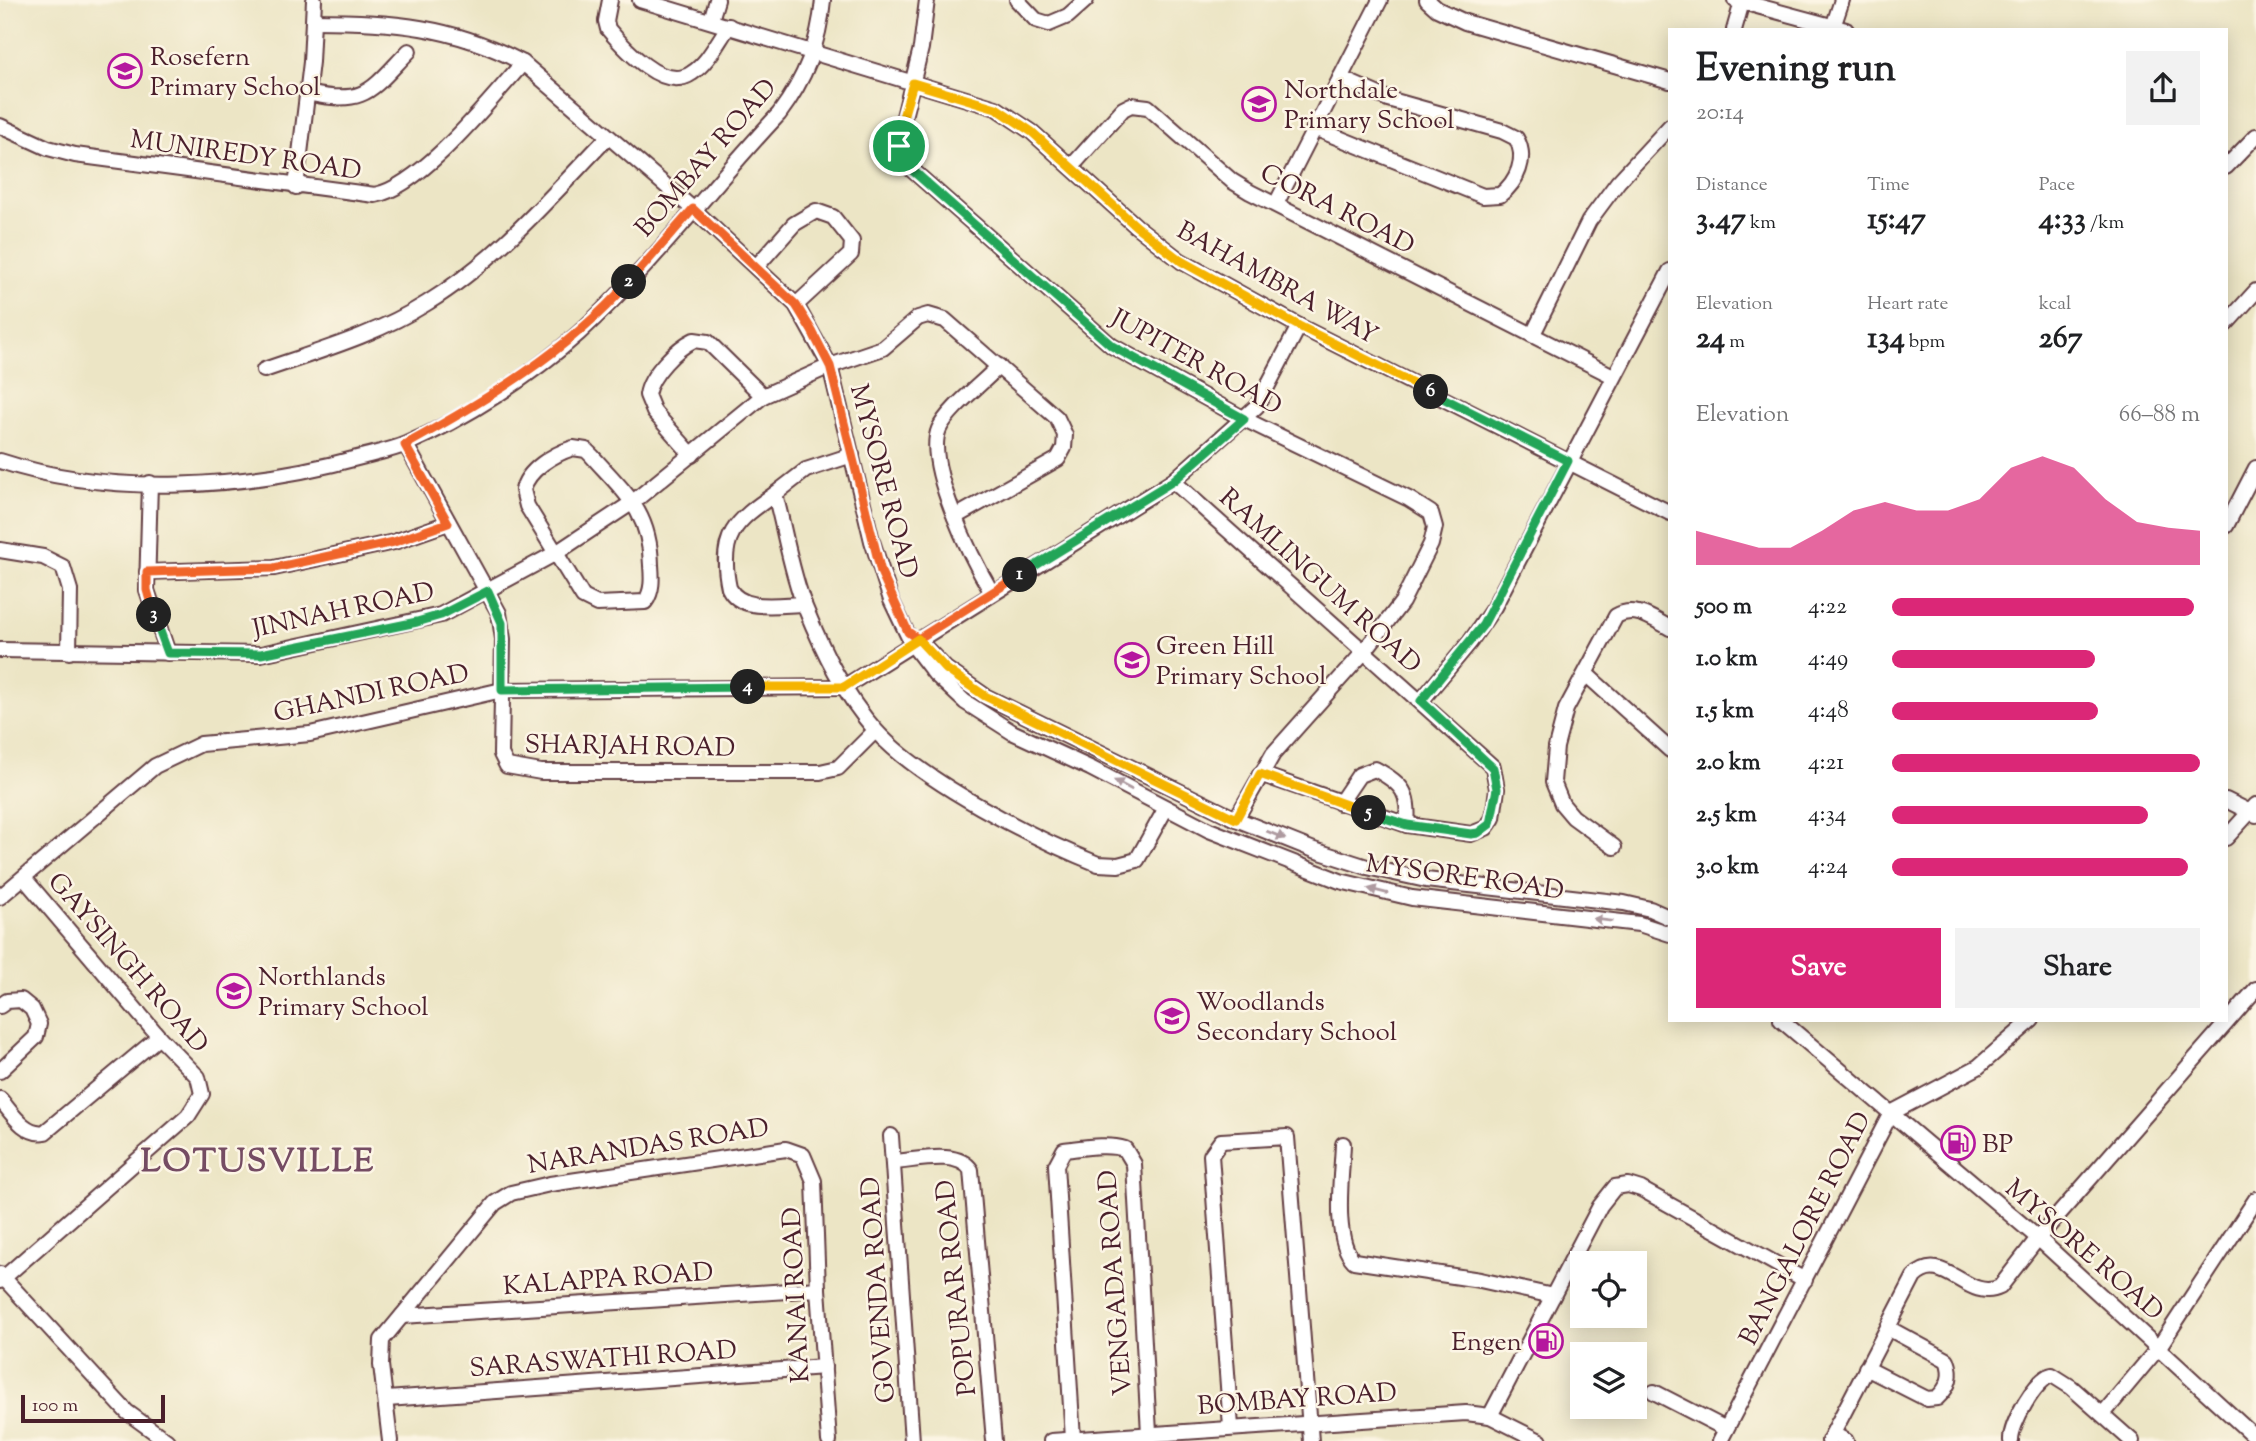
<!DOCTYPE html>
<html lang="en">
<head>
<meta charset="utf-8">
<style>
  body { margin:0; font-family:"Sorts Mill Goudy",serif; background:#f2f2f2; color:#202124; height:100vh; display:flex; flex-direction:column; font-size:26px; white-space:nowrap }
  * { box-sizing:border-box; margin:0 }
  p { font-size:23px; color:#757577 }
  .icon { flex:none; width:38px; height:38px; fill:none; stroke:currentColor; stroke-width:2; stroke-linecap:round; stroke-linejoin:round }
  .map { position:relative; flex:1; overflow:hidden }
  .drawer { position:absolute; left:1668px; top:28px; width:560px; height:994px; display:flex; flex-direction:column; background:#fff; border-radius:0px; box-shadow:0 4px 18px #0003 }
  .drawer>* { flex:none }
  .buttons { position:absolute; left:1570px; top:1251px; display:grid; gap:14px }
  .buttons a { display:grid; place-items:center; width:77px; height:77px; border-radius:0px; background:#fff; box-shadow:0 4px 18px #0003; font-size:35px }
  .scale { position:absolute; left:21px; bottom:18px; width:144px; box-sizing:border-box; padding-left:7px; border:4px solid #4a1f2b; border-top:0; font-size:19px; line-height:24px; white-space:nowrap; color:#4a1f2b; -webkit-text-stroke:5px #fcf5e5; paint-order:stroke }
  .pin { position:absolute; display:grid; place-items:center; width:60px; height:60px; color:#fff; margin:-30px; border:4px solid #fff; border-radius:50%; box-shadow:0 2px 7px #0007 }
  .km { position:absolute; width:35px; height:35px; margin:-18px; border-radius:50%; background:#222; color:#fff; font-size:19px; line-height:35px; text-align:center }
  .round { display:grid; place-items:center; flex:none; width:74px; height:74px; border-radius:0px; background:#f2f2f2 }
  .head { display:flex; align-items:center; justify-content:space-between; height:119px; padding:0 28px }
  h1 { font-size:38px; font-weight:700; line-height:52px }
  .figures { display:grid; grid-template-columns:repeat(3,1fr); gap:10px; height:119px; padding:7px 28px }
  .figures div { display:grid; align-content:center }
  .figures b { font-size:30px; font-weight:700 }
  .figures small { font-size:19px; font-weight:400 }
  .figures p { font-size:19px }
  .chart { height:196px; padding:14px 28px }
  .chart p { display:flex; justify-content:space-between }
  .chart svg { width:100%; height:126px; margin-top:7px; fill:#db2777; opacity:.7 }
  .action { display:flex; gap:14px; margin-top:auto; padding:14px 28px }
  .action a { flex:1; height:80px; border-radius:0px; background:#db2777; color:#fff; font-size:28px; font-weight:700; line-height:80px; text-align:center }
  .action a+a { background:#f2f2f2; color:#202124 }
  ul { padding:0 28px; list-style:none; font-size:23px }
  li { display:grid; grid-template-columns:112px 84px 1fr; align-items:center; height:52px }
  li i { height:18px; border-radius:9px; background:#db2777 }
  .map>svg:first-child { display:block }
</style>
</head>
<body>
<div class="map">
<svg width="2256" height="1441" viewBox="0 0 2256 1441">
  <rect width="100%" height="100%" fill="#fcf5e5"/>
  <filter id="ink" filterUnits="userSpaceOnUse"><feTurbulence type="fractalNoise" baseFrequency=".0143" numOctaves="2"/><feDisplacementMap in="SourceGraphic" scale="14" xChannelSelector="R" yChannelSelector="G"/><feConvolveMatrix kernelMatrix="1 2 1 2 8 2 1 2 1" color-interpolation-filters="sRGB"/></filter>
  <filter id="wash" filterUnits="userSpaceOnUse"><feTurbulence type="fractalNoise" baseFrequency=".00686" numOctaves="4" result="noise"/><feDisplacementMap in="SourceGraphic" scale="28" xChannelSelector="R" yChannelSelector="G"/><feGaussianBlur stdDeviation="1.57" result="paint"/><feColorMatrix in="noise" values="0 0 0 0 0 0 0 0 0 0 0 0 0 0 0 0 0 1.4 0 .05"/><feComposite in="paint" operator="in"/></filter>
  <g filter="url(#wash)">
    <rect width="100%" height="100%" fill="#ece5c5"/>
  </g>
  <g filter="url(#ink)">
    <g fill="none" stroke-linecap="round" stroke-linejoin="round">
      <g stroke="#623d42" stroke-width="18">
        <g id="minor">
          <path d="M610,0L606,21L608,29C625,49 664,93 692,73C708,63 718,41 729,26"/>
          <path d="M640,0L996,108L1032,132L1136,226L1181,261L1299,326L1670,513"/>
          <path d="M927,0L921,48L899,137L903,159L911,169L1112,346L1244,419L1409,499L1431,513L1435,527L1431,544L1402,602L1363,653L1273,754L1236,819"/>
          <path d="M1017,0L1036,20L1049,24L1068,16L1086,0"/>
          <path d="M1427,0L1437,9L1465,22L1670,81"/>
          <path d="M1735,0L1846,30"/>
          <path d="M711,20L717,0"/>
          <path d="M314,21C390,21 454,26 523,63L693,209L796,305L830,366L872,541L891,600L912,644L935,674L965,702L1012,732L1090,768L1209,830L1340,881L1412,898L1639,924L1670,934"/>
          <path d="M1734,30L1742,2"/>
          <path d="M1832,30L1842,0"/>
          <path d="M307,93C366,106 370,91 409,51"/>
          <path d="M0,126L48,148L75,155L375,195C422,186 490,100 523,63"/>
          <path d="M1314,128L1483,196L1500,195C1517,182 1528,158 1516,138L1502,131L1388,99L1340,78"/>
          <path d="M1072,166L1123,109L1131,105L1148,107L1232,181L1250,192L1613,376"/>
          <path d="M2226,167L2256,136"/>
          <path d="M296,187L311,62L314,0"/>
          <path d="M1276,204L1380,0"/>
          <path d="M756,267L794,224L816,211L833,217L852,241L851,254L796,305"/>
          <path d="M2226,324L2256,291"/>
          <path d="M1533,334L1589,221L1618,182L1670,126"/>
          <path d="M264,370C319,351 378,334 427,303C497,260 551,196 608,137"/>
          <path d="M406,445L499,613L503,639L501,754L507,766L541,772H820L838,768L875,731"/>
          <path d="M573,448L586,450L592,456C625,493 650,512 651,565C652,578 653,591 645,602L597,604L583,597L527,506L523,490C527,470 554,454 573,448Z"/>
          <path d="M692,455L654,412L647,395C650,375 677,348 694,340L708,342L763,396"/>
          <path d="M852,455L806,470L775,494C785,531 791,572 805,607C823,651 844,695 876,731C921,781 1035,839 1098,864L1118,865L1137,860L1166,808"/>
          <path d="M0,461C113,498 248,488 361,457C376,453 392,450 406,444C465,419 532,375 579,333C652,266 712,185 779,114C805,79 819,44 823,0"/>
          <path d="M1173,481L1493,767L1497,789L1493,818L1486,828L1471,834L1407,825L1260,774"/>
          <path d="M150,483L147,590L168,653"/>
          <path d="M775,494C735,521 718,536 729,588C741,613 781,604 804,604"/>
          <path d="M2226,526L2256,468"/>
          <path d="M0,550L43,557L63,567L70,590L69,652"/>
          <path d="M147,572L274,568L394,542L448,523"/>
          <path d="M992,593C973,561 924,464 939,429C948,409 983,383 999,366"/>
          <path d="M926,648L946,669L985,696L1236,819L1314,850L1367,867L1426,880L1624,903L1650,909L1670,918"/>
          <path d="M0,650L261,654L441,615L556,553L633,502L763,396L830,366L883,348L918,318L928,315L945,320L1057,418L1065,435L1064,448L1058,459L955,517"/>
          <path d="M1586,674L1670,750"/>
          <path d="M1421,701L1470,642L1494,607L1670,271"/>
          <path d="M2226,800L2256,815"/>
          <path d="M1340,803L1359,775L1375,769C1403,784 1410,793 1407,825"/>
          <path d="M2226,838L2256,805"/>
          <path d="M1614,847L1573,817L1562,804L1553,782L1556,747L1566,709L1616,616C1635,605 1653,619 1670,628"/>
          <path d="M0,897L155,766L201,744L310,734L502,690L844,687L1173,481L1257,406L1299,326"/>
          <path d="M0,1006L7,1001L21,1000L32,1009L39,1024L36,1037L0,1071"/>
          <path d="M1781,1020L2038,1238L2256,1438"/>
          <path d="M0,1099C11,1112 25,1136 45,1132L159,1037"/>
          <path d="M891,1136L912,1441"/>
          <path d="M1343,1144C1342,1174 1332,1239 1354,1261L1480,1280L1553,1296"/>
          <path d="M893,1162C915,1161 958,1149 971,1170L994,1441"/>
          <path d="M0,1274L127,1412L167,1441"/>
          <path d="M0,1281L188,1116L202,1094L198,1077L159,1037L24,878"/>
          <path d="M402,1316L818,1289"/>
          <path d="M1866,1368L1927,1399L1937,1398C1949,1387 1953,1375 1947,1360L1888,1328"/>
          <path d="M1654,1392L1726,1429"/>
          <path d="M387,1399L824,1367"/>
          <path d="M2103,1414L2159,1347L2256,1199"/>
          <path d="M1490,1416L1600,1206L1615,1187L1628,1185L1641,1189L1805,1280"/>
          <path d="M1231,1427L1211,1155L1221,1141L1287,1137L1311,1441"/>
          <path d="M1833,1434L1846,1441"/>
          <path d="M1073,1439L1056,1165L1064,1150C1082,1148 1107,1143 1125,1149L1134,1164L1149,1433"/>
          <path d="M390,1441L381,1365L382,1340L495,1203L511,1193L550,1184L786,1149L803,1155L814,1181L818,1289L829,1441"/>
          <path d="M1051,1441L1466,1413L1490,1416L1540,1441"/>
          <path d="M1720,1441L1891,1113L1978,1067L2032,1020"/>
          <path d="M1829,1441L1914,1277C1943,1248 1967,1303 2000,1287L2038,1238L2256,989"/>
          <path d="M2011,1441C2010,1425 2036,1378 2052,1375L2071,1387L2132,1441"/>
        </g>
      </g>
      <use href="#minor" stroke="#fff" stroke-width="14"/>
    </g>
    <defs><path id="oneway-solid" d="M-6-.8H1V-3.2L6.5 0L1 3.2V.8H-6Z" transform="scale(1.75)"/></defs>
    <g fill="#ae9aa0">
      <use href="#oneway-solid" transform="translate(1123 785) rotate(-152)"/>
      <use href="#oneway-solid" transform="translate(1276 835) rotate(22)"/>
      <use href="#oneway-solid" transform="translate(1378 891) rotate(-166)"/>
      <use href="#oneway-solid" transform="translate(1603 920) rotate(-173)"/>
    </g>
  </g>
  <g fill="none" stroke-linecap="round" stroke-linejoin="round" filter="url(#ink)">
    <g stroke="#fff" stroke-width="14">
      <path id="split-1" d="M899,146L911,169L1112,346L1244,419L1173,481L1020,575"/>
    </g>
    <g stroke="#fff" stroke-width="14">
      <path id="split-2" d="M629,282L693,209L796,305L812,331L830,366L881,572L908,632L918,639L1020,575"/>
    </g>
    <g stroke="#fff" stroke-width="14">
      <path id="split-3" d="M154,615L147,590V572L274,568L394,542L448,523L405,445C488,399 566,353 629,282"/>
    </g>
    <g stroke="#fff" stroke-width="14">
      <path id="split-4" d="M154,615L168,653L261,654L417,622L441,615L488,591L502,623V690L748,687"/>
    </g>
    <g stroke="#fff" stroke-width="14">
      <path id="split-5" d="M748,687H844L918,639L946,669L985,696L1236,819L1260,774L1369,813"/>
    </g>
    <g stroke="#fff" stroke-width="14">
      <path id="split-6" d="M1369,813L1407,825L1471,834L1478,833L1490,824L1497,789L1493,768L1421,701L1483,625L1568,461L1431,392"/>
    </g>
    <g stroke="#fff" stroke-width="14">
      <path id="split-7" d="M899,146L901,124L913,83L996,108L1032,132L1136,226L1181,261L1299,326L1431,392"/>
    </g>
    <use href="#split-1" stroke="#22a559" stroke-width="9"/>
    <use href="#split-2" stroke="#f0652b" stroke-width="9"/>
    <use href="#split-3" stroke="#f0652b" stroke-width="9"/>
    <use href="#split-4" stroke="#22a559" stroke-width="9"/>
    <use href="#split-5" stroke="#f5b400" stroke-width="9"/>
    <use href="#split-6" stroke="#22a559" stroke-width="9"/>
    <use href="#split-7" stroke="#f5b400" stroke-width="9"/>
  </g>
  <defs>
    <g id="school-ring" transform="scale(1.75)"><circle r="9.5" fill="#fcf5e5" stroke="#b5179e" stroke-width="1.5"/><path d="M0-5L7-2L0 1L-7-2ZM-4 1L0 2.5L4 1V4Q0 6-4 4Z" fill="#b5179e"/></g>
    <g id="fuel-ring" transform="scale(1.75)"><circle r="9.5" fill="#fcf5e5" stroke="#b5179e" stroke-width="1.5"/><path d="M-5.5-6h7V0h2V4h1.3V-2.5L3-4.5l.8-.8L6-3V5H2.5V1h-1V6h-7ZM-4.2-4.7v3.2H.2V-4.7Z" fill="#b5179e"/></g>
  </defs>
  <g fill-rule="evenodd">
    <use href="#school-ring" x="125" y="71"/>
    <use href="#school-ring" x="1259" y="104"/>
    <use href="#school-ring" x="1132" y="660"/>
    <use href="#school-ring" x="234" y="991"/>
    <use href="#school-ring" x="1172" y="1016"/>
    <use href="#fuel-ring" x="1958" y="1143"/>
    <use href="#fuel-ring" x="1546" y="1341"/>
  </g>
  <g text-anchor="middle" stroke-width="5" stroke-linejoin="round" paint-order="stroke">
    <g font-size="26" fill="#4a1f2b" stroke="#fcf5e5" text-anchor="start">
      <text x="150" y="65">Rosefern<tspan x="150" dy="30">Primary School</tspan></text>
      <text x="1284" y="98">Northdale<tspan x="1284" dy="30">Primary School</tspan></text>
      <text x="1156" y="654">Green Hill<tspan x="1156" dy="30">Primary School</tspan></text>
      <text x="258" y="985">Northlands<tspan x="258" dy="30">Primary School</tspan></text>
      <text x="1196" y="1010">Woodlands<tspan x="1196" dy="30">Secondary School</tspan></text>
      <text x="1982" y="1152">BP</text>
      <text x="1522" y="1350" text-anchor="end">Engen</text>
    </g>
    <g font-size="26" fill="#4a1f2b" stroke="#fcf5e5">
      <text transform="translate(246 154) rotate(8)" y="9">MUNIREDY ROAD</text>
      <text transform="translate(705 157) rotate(-49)" y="9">BOMBAY ROAD</text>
      <text transform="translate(1338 208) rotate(27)" y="9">CORA ROAD</text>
      <text transform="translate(1278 282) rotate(29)" y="9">BAHAMBRA WAY</text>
      <text transform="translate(1197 361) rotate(29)" y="9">JUPITER ROAD</text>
      <text transform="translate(885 481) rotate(75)" y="9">MYSORE ROAD</text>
      <text transform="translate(1321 580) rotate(42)" y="9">RAMLINGUM ROAD</text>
      <text transform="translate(343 609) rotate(-12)" y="9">JINNAH ROAD</text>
      <text transform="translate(371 692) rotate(-12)" y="9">GHANDI ROAD</text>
      <text transform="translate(630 745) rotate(1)" y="9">SHARJAH ROAD</text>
      <text transform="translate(1465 876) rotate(8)" y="9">MYSORE ROAD</text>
      <text transform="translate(129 962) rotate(49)" y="9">GAYSINGH ROAD</text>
      <text transform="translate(648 1145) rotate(-9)" y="9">NARANDAS ROAD</text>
      <text transform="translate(1804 1228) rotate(-63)" y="9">BANGALORE ROAD</text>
      <text transform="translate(2085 1249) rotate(41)" y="9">MYSORE ROAD</text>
      <text transform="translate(608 1278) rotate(-4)" y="9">KALAPPA ROAD</text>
      <text transform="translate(1114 1283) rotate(-94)" y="9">VENGADA ROAD</text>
      <text transform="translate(955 1288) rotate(-96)" y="9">POPURAR ROAD</text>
      <text transform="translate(877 1290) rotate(-94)" y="9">GOVENDA ROAD</text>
      <text transform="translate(795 1295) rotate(-93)" y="9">KANAI ROAD</text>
      <text transform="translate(603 1358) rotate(-4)" y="9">SARASWATHI ROAD</text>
      <text transform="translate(1297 1398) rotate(-4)" y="9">BOMBAY ROAD</text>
    </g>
    <g font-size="33" font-weight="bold" letter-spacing="2" fill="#754c63" stroke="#fcf5e5">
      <text x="258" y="1171">LOTUSVILLE</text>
    </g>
  </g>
</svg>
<div class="buttons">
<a><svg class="icon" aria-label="locate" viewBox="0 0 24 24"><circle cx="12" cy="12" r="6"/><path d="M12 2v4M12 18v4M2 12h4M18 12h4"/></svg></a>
<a><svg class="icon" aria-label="layers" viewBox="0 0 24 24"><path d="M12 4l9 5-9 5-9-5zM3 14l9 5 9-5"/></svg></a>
</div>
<div class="scale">100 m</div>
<div class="pin" style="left:899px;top:146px;background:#1e9e55"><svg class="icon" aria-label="arrive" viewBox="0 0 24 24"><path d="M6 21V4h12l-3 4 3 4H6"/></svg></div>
<b class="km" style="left:1020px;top:575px">1</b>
<b class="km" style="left:629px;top:282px">2</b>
<b class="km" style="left:154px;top:615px">3</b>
<b class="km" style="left:748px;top:687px">4</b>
<b class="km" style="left:1369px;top:813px">5</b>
<b class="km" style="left:1431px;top:392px">6</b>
<section class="drawer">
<div class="head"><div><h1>Evening run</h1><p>20:14</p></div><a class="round"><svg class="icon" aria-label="share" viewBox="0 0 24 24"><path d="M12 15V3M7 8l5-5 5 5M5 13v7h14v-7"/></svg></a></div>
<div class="figures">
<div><p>Distance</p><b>3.47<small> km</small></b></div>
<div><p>Time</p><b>15:47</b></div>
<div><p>Pace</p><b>4:33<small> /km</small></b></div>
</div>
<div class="figures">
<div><p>Elevation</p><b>24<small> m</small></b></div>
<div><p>Heart rate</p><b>134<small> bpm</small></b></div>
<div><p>kcal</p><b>267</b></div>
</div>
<div class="chart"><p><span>Elevation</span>66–88 m</p>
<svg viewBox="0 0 160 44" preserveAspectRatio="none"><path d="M0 44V32L10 35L20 38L30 38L40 32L50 25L60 22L70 25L80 25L90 21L100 10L110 6L120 10L130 21L140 29L150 31L160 32V44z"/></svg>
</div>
<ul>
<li><b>500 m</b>4:22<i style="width:98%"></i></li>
<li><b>1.0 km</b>4:49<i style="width:66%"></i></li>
<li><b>1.5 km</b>4:48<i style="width:67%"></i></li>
<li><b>2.0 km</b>4:21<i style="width:100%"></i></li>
<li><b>2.5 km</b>4:34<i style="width:83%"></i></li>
<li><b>3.0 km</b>4:24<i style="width:96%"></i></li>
</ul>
<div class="action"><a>Save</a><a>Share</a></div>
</section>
</div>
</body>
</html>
